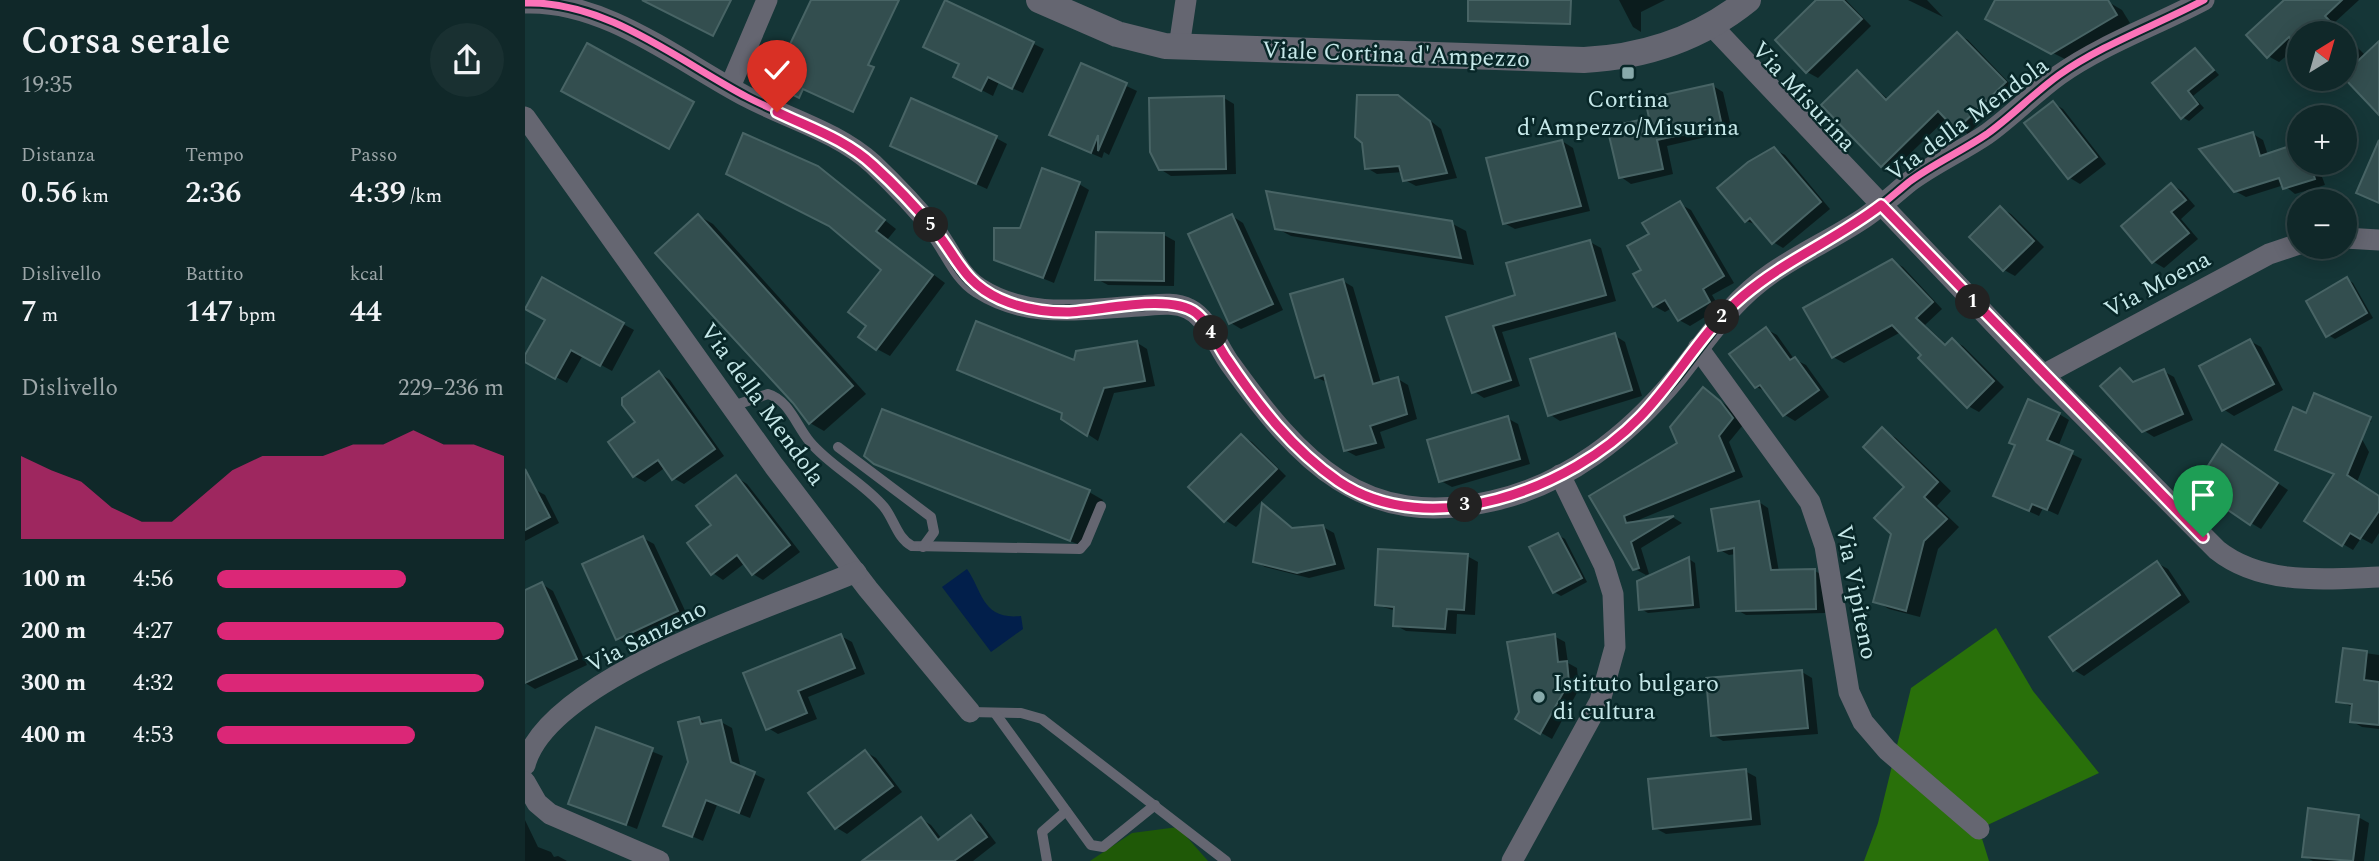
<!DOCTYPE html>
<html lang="it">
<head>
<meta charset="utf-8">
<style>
  body { margin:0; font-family:Spectral,serif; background:#193031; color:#f1f3f6; height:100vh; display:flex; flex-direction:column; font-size:26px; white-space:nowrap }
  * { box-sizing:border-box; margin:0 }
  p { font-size:23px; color:#9ca6a8 }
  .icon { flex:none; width:38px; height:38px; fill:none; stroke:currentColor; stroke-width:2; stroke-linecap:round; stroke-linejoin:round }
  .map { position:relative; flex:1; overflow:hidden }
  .sheet { display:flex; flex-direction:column; background:#102829; width:525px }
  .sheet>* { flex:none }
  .needle { width:46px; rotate:37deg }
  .controls { position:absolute; left:1762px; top:21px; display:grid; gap:14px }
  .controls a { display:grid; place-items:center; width:70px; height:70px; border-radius:50%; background:#102829; box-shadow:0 4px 18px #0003,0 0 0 2px #304446; font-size:35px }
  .pin { position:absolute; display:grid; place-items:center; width:60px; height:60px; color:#fff; margin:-72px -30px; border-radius:50% 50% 50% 0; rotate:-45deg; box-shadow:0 0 7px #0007 }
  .pin .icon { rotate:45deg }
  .km { position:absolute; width:35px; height:35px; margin:-18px; border-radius:50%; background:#222; color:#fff; font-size:19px; line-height:35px; text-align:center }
  .round { display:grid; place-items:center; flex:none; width:74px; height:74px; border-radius:37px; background:#193031 }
  .head { display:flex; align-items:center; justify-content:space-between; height:119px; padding:0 21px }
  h1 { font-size:38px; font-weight:600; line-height:52px }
  .metrics { display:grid; grid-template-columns:repeat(3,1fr); gap:10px; height:119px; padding:7px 21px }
  .metrics div { display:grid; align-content:center }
  .metrics b { font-size:30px; font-weight:600 }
  .metrics small { font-size:19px; font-weight:400 }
  .metrics p { font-size:19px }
  .chart { height:196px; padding:14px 21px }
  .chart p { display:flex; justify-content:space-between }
  .chart svg { width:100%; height:126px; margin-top:7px; fill:#db2777; opacity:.7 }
  ul { padding:0 21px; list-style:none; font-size:23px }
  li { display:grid; grid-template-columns:112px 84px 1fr; align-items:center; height:52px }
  li i { height:18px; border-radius:9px; background:#db2777 }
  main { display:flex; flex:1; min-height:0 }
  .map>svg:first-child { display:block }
</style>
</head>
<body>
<main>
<section class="sheet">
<div class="head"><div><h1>Corsa serale</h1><p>19:35</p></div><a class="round"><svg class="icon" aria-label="share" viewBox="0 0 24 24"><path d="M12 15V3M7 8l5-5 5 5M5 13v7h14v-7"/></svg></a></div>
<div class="metrics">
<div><p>Distanza</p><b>0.56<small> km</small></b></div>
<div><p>Tempo</p><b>2:36</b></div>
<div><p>Passo</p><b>4:39<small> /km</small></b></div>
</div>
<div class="metrics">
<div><p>Dislivello</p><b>7<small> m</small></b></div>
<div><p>Battito</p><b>147<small> bpm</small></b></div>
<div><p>kcal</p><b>44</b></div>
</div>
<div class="chart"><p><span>Dislivello</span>229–236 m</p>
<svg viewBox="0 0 160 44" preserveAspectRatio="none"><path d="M0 44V15L10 20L20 24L30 33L40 38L50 38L60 29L70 20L80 15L90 15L100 15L110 11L120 11L130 6L140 11L150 11L160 15V44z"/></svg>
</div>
<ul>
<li><b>100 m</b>4:56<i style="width:66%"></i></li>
<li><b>200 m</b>4:27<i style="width:100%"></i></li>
<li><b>300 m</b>4:32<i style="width:93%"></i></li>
<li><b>400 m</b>4:53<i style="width:69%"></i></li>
</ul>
</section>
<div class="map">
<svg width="1854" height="861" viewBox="0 0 1854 861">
  <rect width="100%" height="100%" fill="#153637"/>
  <path fill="#1f5907" d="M653,827L683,861H565L607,833Z"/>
  <path fill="#29700a" d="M1471,628L1508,691L1574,773L1454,829L1464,861H1339L1353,823L1386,688Z"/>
  <path fill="#021f4b" d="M442,569C458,592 457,620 496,616L498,629L466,652L417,587Z"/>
  <g fill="#0007">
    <path d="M1094,0H1140L1116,12V32L1108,27Z"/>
    <path d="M1294,0H1321L1346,26L1293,78L1282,72Z"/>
    <path d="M1383,0H1402L1418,17Z"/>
    <path d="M1472,0H1580L1597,10L1605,23L1542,60L1476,27Z"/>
    <path d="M1761,0H1834L1809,23L1819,33H1774V46L1754,62L1743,56Z"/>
    <path d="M422,1L519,49L498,93L474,82L468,96L441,82Z"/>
    <path d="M1432,34L1443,40L1490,89L1443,134L1422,118L1367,171L1357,165L1332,72L1364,100Z"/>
    <path d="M1820,35L1841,56L1854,44V113L1820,76Z"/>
    <path d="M1671,50L1694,75L1668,96L1679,108L1664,121L1657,117Z"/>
    <path d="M557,65L612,91L584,155L579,152L577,158L537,141Z"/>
    <path d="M1188,86L1198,92L1207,131L1142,146L1148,174L1106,184L1096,177L1126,119Z"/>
    <path d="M699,98L709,104L711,174L646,176L635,169Z"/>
    <path d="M1528,103L1538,109L1581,164L1555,184L1545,178L1502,123Z"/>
    <path d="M884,104L916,129L932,178L891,186L880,180L878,172L852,174L842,168Z"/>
    <path d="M1728,134L1738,140L1743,155L1774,145V163H1792L1800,185L1770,194L1759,185L1721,197L1710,191Z"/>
    <path d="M471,138L482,144L462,189L367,145Z"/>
    <path d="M1037,141L1048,148L1065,211L990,229L979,223Z"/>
    <path d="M1249,149L1260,155L1305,209L1258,248L1248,242L1233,225L1221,221Z"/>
    <path d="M292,167L371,229L362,240L420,283L365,356L352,349L344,325L358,269Z"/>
    <path d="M554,184L564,190L529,283L471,259L496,230Z"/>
    <path d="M1647,185L1657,191L1670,206L1656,219L1673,239L1639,268L1629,262L1598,226Z"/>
    <path d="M1155,204L1166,210L1209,283L1187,295L1195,308L1165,326L1154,320L1147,308L1140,312L1129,306L1118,270L1126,235Z"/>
    <path d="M1475,208L1486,214L1519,247L1490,276L1479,270Z"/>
    <path d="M174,216L188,224L341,394L299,431L285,423L269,401Z"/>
    <path d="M707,216L718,223L758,310L716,329L706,323Z"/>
    <path d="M926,223L941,231L949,265L766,236L751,228Z"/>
    <path d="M639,235L650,241L649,286L583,285L572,279Z"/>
    <path d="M1065,242L1076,248L1091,301L977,332L995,386L959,398L948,391L924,318L992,296Z"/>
    <path d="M1367,261L1378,267L1417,309L1400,325L1422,345L1427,340L1438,346L1479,387L1454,412L1443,406L1376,332L1319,363L1308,357Z"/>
    <path d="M1822,279L1828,283L1848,318L1810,339L1803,335Z"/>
    <path d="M18,280L109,330L87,371L58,355L42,383L0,360L22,320Z"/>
    <path d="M818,281L828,287L856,383L873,379L883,385L892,419L855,432L860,448L831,456L820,450L803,383L791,377Z"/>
    <path d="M1241,329L1252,335L1269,359L1281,365L1304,397L1270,421L1260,415L1243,392L1231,387Z"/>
    <path d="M1089,335L1100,342L1117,396L1035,421L1024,414Z"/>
    <path d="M1725,341L1736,347L1758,390L1709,416L1698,409Z"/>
    <path d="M611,342L622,349L630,386L589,393L573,441L538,418L539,414L434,369L551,362Z"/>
    <path d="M1595,370L1612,383L1638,371L1649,377L1668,420L1629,437L1618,430Z"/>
    <path d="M134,373L145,380L199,456L159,484L148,478L141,467L120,482L109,476L85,442L112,423L96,400Z"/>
    <path d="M1179,389L1206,409L1218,425L1204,442L1218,477L1106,523L1149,518L1157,523L1116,548L1124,574L1121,575L1110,569L1066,496L1154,443Z"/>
    <path d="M1534,414L1544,420L1533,447L1557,459L1533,515L1518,508L1514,516L1481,501Z"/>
    <path d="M1782,415L1838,416L1847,421L1832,430L1844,452L1832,482L1854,497V533L1847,544L1836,538L1828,550L1818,544L1811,475L1763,455Z"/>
    <path d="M982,418L993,424L1005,464L927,487L916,481Z"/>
    <path d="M1357,430L1371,438L1426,491L1412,506L1434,527L1413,549L1395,617L1364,609L1350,601L1382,487Z"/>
    <path d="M717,436L727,442L761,476L711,527L700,520Z"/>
    <path d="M1708,453L1763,490L1736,529L1726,523Z"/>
    <path d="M350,463L564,492L578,500L560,547Z"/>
    <path d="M211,477L222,484L275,552L238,580L228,574L220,563L198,580L188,573V525Z"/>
    <path d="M9,489L20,495L34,523L0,541V493Z"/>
    <path d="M1234,502L1243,508L1254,572L1290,571L1299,576L1300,613L1221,615L1212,610L1211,554L1204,555L1195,550Z"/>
    <path d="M738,506L770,529L798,527L809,533L820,569L784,578L740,567L729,561Z"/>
    <path d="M1033,535L1040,539L1062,582L1036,596L1029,592Z"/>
    <path d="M118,538L129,544L163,617L103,645L92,638Z"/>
    <path d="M942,556L953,562L950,615L932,614L931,634L881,631L870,625L871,611L852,605Z"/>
    <path d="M1164,559L1170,563L1175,608L1123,613L1116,609Z"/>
    <path d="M1632,563L1643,569L1665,602L1559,676L1549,670Z"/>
    <path d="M17,584L28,591L62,665L10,689L0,683V592Z"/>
    <path d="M316,636L327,642L340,674L283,697L292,719L253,734L243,728Z"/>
    <path d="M1029,636L1040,642L1043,663L1052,668L1054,689L1027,739L992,719Z"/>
    <path d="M1819,650L1854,655V729L1837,727L1826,721L1828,707L1813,701Z"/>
    <path d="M1277,672L1287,678L1293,734L1198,741L1188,735Z"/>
    <path d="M174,719L183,724L196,722L207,728L216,768L240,779L225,818L192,805L178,841L141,825L165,763Z"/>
    <path d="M72,729L138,756L112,829L45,803Z"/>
    <path d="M341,752L351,758L377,792L322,834L312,828Z"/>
    <path d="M1220,771L1231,777L1236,825L1141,834L1130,828Z"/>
    <path d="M446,817L456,823L471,843L448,861H352L396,819L406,825L417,839Z"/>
    <path d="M1833,817L1844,823L1839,861H1788L1779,856Z"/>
    <path d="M0,820L13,847L26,852L29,857L33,856L42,861H0Z"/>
  </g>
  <g fill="#334e4f" stroke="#486465" stroke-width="2">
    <path d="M117,0H206L188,36Z"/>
    <path d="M286,0H374L343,65L349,67L328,112L278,89L274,98L246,84Z"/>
    <path d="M420,0L509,42L487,89L463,77L456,91L428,77L434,64L398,47Z"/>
    <path d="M943,0H1046L1045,24L943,21Z"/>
    <path d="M1291,0H1318L1337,19L1281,73L1250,40Z"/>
    <path d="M1470,0H1583L1592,15L1526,54L1460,19Z"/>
    <path d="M1759,0H1817L1800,16L1816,33H1774V49L1764,37L1742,58L1721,35Z"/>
    <path d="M1432,32L1481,82L1431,130L1413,111L1356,167L1296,105L1332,70L1361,100Z"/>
    <path d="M1854,41V115L1820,79V73Z"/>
    <path d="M62,43L169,102L144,149L36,91Z"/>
    <path d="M1670,48L1689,70L1663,91L1673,104L1656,119L1627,83Z"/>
    <path d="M556,63L602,83L573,151V135L566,153L524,135Z"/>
    <path d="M1188,84L1197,126L1132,140L1138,169L1094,178L1082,127L1124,118L1120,99Z"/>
    <path d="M832,95H873L905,121L922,173L878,181L874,166L840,169L837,143L830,137Z"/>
    <path d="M699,96L701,169L634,170L625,152L624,98Z"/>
    <path d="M386,98L472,136L451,184L365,146Z"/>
    <path d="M1528,101L1572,157L1543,179L1499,123Z"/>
    <path d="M1728,132L1735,156L1774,143V163H1785L1790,179L1758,189L1754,178L1709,192L1674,149Z"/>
    <path d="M218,133L293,166L360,220L351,231L408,275L351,350L333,337L341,326L323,312L356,270L304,226L201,174Z"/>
    <path d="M1037,140L1056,206L978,224L961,158Z"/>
    <path d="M1854,140V203L1831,193Z"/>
    <path d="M1249,147L1296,202L1247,244L1225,218L1220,222L1192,188L1223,162Z"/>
    <path d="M517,168L555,182L518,278L469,260V228H495Z"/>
    <path d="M1646,183L1661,200L1646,212L1664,233L1627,263L1596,226Z"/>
    <path d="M741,191L927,221L936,258L750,229Z"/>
    <path d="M1155,201L1199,276L1178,289L1185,302L1153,321L1140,300L1128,307L1108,274L1116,270L1102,246L1124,234L1117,223Z"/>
    <path d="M1475,206L1509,241L1478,271L1444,237Z"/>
    <path d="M173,214L328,386L284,424L268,403L130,253Z"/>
    <path d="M707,214L748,304L704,324L663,234Z"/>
    <path d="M571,232L639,233V281L570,280Z"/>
    <path d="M1065,240L1081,295L968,326L986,380L947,393L921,317L990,295L981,263Z"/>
    <path d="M1367,259L1408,302L1391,318L1420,345L1427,338L1469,381L1442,408L1393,358L1396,355L1367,325L1307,358L1278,308Z"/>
    <path d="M17,277L99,323L75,366L46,350L30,379L0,362V355L20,320L0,309Z"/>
    <path d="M1822,277L1842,313L1801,337L1781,301Z"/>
    <path d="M818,279L848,384L873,377L882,414L845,426L851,443L819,451L799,375L790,378L765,294Z"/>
    <path d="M451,321L549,360L551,351L612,341L620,381L579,388L562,436L536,419L537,413L432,370Z"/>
    <path d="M1241,327L1265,360L1270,357L1294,390L1258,416L1235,385L1230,388L1204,354Z"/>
    <path d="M1090,333L1107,390L1023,416L1005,359Z"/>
    <path d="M1725,339L1749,384L1697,411L1674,366Z"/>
    <path d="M1595,368L1608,382L1639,369L1658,414L1617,432L1575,386Z"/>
    <path d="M134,371L190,449L147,480L133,460L108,477L83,442L110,422L97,405V398Z"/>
    <path d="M1178,387L1195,401L1208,418L1194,436L1209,471L1099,516L1101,523L1149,516L1106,542L1114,568L1108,570L1064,496L1152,443L1145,427Z"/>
    <path d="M1789,393L1846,417L1822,475L1854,496V511L1835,539L1825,533L1817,546L1779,521L1809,474L1750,450L1768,407L1781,413Z"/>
    <path d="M1503,399L1535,413L1522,440L1548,451L1522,510L1507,504L1504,511L1468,496L1490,445L1484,443Z"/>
    <path d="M357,409L565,490L545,541L349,464L339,456Z"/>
    <path d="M983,416L995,459L914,482L902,440Z"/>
    <path d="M1357,427L1413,482L1399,497L1422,519L1399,541L1381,611L1348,602L1366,534L1349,518L1379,487L1338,447Z"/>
    <path d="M716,434L752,469L699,522L663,487Z"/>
    <path d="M1697,444L1753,483L1725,525L1678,493L1689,478L1679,472Z"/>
    <path d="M0,469L25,517L0,530Z"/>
    <path d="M211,475L265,545L227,575L212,555L186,575L162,543L186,525L171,506Z"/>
    <path d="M1234,501L1246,570L1290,569L1291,609L1211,611L1209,548L1193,551L1186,509Z"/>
    <path d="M737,503L767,528L798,525L810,564L772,573L728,562Z"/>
    <path d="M1033,533L1057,578L1028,593L1004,547Z"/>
    <path d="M118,536L153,611L91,640L57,564Z"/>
    <path d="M853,549L943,554L939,610L922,609L920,629L868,626L869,607L850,605Z"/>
    <path d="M1164,557L1168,605L1114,610L1112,581Z"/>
    <path d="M1632,561L1655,595L1548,671L1524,637Z"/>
    <path d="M17,582L52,659L0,683V590Z"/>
    <path d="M316,634L330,668L273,691L282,713L241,730L218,673Z"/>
    <path d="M1030,634L1033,662L1042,661L1044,682L1015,734L990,719L994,712L982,642Z"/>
    <path d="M1818,648L1842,651L1839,680L1854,682V725L1825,722L1827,704L1811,702Z"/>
    <path d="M1277,670L1283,728L1186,736L1181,678Z"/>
    <path d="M174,717L176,724L196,720L206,762L230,772L214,813L181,800L167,837L138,826L163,762L153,722Z"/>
    <path d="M71,727L128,748L101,825L43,804Z"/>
    <path d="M340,750L368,786L310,829L283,793Z"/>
    <path d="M1221,769L1226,819L1128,829L1123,779Z"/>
    <path d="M1783,808L1834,815L1828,861L1777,857Z"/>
    <path d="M446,815L462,837L429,861H337L396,817L413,840Z"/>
  </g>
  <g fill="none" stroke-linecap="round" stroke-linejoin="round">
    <g stroke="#656671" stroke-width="10">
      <path d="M205,407L243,394C264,400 272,427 285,442C306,467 338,482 359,507C369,519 372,538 387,546L555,549L561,542L576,506"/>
      <path d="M313,447L406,517L409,532L398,547"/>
      <path d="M445,712L496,713L517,719L701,861"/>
      <path d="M470,713L566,845L578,847L630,805"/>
      <path d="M522,861L517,832L541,811"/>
    </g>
    <g stroke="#656671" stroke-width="21">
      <path d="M0,3C81,0 155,62 222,97C264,119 313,132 348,164C370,185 392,208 411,232C425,250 434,276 454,288C504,320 558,309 614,306C630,305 649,301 664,309C684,319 693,348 706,365C775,461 838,531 967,501C1041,485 1104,435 1151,378C1182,339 1206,301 1247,273C1276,253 1307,239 1336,220C1353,209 1368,195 1384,182C1408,164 1437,151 1462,134C1487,116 1509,93 1534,75C1578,44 1632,25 1679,0"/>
      <path d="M1187,26L1518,375L1692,550C1737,586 1801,579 1854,577"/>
      <path d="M654,47L661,0"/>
      <path d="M205,87L242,0"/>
      <path d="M0,117L249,466L343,589L445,712"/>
      <path d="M1820,238L1854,240"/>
      <path d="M1173,348L1285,502L1300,546L1324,692L1338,722L1362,750L1454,829"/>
      <path d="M1518,375L1744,254L1774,244"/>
      <path d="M0,765C23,677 251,606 331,572"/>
      <path d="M0,782L12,803L25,814L134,861"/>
      <path d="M987,861L1075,701L1090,647L1088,594L1079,565L1035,475"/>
    </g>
    <path stroke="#656671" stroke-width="26" d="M514,0L592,34L640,46L1059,60C1119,57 1176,38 1223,0"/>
    <g stroke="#082728" stroke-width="11">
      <path id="cycleway" d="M0,3C81,0 155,62 222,97C264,119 313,132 348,164C370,185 392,208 411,232C425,250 434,276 454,288C504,320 558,309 614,306C630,305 649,301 664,309C684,319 693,348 706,365C775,461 838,531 967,501C1041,485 1104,435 1151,378C1182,339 1206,301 1247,273C1276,253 1307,239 1336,220C1353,209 1368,195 1384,182C1408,164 1437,151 1462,134C1487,116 1509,93 1534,75C1578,44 1632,25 1679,0"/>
    </g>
    <use href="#cycleway" stroke="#fb73b8" stroke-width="7"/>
  </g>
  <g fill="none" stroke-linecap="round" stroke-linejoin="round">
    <g stroke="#fff" stroke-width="14">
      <path id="route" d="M252,112C285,128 320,139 348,165C370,185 391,207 410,230C433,259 439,283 475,299C495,308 520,312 542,312C576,311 644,293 671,313C685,324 692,345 702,359C733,405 767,449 813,481C904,543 1046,489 1115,417C1152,379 1178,330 1218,296C1260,260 1312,239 1356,205L1678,537"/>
    </g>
    <use href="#route" stroke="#db2777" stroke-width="9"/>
  </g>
  <g fill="#88aaab" stroke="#082728" stroke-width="2.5">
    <rect x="1096" y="66" width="14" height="14" rx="3.5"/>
    <circle cx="1014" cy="697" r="7"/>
  </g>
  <g text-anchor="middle" stroke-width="5" stroke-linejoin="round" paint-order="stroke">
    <g font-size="24" fill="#c6e8e9" stroke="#082728">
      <text transform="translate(871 54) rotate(2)" y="8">Viale Cortina d'Ampezzo</text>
      <text transform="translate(1279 96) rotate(47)" y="8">Via Misurina</text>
      <text transform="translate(1442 119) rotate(-36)" y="8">Via della Mendola</text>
      <text transform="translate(1632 284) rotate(-28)" y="8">Via Moena</text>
      <text transform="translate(238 404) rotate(54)" y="8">Via della Mendola</text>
      <text transform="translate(1332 592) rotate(79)" y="8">Via Vipiteno</text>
      <text transform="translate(121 636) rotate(-27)" y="8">Via Sanzeno</text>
    </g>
    <g font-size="24" fill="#c6e8e9" stroke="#082728">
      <text x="1103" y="107">Cortina<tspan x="1103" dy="28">d'Ampezzo/Misurina</tspan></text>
      <text x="1028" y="691" text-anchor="start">Istituto bulgaro<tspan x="1028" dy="28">di cultura</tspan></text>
    </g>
  </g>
</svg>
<div class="controls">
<a><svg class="needle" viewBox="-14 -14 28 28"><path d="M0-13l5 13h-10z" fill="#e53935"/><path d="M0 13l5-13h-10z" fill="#9ca6a8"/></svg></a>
<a>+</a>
<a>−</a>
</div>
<div class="pin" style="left:1678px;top:537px;background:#1e9e55"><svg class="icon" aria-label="arrive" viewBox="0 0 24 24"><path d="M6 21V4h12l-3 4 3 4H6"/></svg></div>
<div class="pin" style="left:252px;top:112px;background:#d93025"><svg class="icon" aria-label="check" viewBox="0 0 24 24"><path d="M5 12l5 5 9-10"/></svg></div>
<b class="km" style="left:1448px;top:302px">1</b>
<b class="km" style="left:1197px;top:317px">2</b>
<b class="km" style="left:940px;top:505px">3</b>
<b class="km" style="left:686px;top:333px">4</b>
<b class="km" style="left:406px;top:225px">5</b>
</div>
</main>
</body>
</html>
